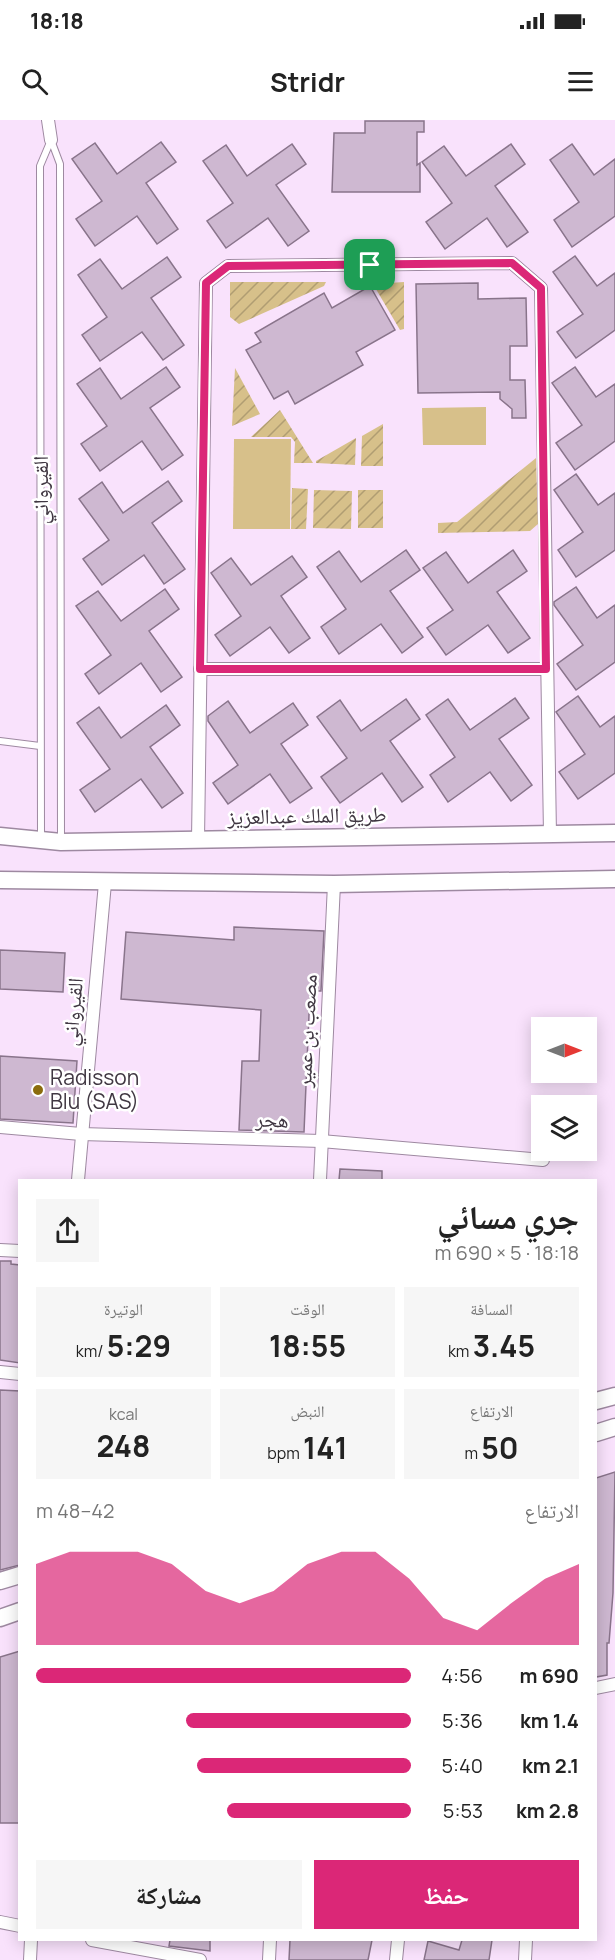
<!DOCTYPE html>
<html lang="ar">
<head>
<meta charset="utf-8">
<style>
  body { margin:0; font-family:Manrope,"Noto Naskh Arabic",sans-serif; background:#f6f6f6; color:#222; direction:rtl; height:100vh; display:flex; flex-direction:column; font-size:22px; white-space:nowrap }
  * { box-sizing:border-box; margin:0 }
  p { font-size:20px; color:#767676 }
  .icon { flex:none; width:33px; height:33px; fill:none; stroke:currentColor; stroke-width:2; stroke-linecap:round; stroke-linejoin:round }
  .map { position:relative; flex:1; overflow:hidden; direction:ltr }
  .panel { position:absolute; left:18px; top:1059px; width:579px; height:762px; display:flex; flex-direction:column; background:#fff; border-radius:0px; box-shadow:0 3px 15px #0003; direction:rtl }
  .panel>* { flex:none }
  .needle { width:39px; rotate:90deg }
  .controls { position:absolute; left:531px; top:897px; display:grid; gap:12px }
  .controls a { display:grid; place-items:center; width:66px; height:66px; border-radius:0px; background:#fff; box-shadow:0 3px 15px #0003; font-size:30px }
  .pin { position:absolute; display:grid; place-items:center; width:51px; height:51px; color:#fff; margin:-26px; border-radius:12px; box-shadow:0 3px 9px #0006 }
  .round { display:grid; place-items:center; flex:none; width:63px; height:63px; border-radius:0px; background:#f6f6f6 }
  .headline { display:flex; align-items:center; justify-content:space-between; height:102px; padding:0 18px }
  h1 { font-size:33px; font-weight:700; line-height:45px }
  .figures { display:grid; grid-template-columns:repeat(3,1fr); gap:9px; height:102px; padding:6px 18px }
  .figures div { display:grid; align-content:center; border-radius:0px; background:#f6f6f6; text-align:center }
  .figures b { font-size:30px; font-weight:700 }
  .figures small { font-size:16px; font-weight:400 }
  .figures p { font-size:16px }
  .chart { height:168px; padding:12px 18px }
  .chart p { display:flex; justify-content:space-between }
  .chart svg { width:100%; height:108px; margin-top:6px; fill:#db2777; opacity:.7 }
  .button { display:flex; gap:12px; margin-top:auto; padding:12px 18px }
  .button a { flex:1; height:69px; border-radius:0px; background:#db2777; color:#fff; font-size:24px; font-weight:700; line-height:69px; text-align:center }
  .button a+a { background:#f6f6f6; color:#222 }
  ul { padding:0 18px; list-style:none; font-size:20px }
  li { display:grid; grid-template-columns:96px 72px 1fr; align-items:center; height:45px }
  li i { height:15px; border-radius:8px; background:#db2777 }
  .status { display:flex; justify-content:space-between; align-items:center; height:42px; padding:0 30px; background:#fff; direction:ltr }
  .status svg { height:16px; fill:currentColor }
  header { display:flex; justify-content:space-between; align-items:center; height:78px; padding:0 18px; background:#fff; font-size:27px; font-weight:700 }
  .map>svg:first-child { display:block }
</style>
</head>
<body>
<div class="status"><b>18:18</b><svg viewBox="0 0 49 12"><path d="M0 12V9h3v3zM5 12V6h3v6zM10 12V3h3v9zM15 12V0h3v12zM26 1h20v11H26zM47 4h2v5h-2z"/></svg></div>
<header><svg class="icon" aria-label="menu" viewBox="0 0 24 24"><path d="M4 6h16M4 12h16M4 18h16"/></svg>Stridr<svg class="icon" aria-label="search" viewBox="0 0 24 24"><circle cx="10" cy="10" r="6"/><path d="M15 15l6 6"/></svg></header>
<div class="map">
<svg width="615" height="1840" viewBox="0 0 615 1840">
  <defs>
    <pattern id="garden-furrows" width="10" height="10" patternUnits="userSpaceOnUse" patternTransform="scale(1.5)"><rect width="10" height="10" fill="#d7c08a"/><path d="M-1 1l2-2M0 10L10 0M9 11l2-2" fill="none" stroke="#b09d72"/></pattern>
  </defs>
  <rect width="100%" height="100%" fill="#f9e2fc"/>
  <g fill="#d7c08a">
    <path d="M486,287V325H423L422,288Z"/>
    <path d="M234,319H291L290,409H233Z"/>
  </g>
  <g fill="url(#garden-furrows)">
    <path d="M230,162H326L324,166L239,204L230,197Z"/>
    <path d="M404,162V209L400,210L373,164Z"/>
    <path d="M235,248L260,294L232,306Z"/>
    <path d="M280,290L313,343H294L295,322L291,317H251Z"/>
    <path d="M383,304V346H361L362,316Z"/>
    <path d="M356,318L355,345L316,343V341Z"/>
    <path d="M536,338L538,404L530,411L438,413V403L457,402Z"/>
    <path d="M292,368L308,369L306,409H291Z"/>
    <path d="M314,370L352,371L351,409L313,408Z"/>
    <rect x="358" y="370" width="25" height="38"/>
  </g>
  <g fill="#ceb8d1" stroke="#89748b" stroke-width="1.5">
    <path d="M365,1H424V12H417V45L420,43V72H332L334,13H365Z"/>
    <path d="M161,22L176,42L146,63L178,109L157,124L137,96L95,126L76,99L102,81L72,39L95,23L117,54Z"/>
    <path d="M292,24L306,44L276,65L309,111L288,126L268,98L226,128L207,101L233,83L203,41L226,25L247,56Z"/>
    <path d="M511,24L525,44L495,66L528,112L507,127L487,98L445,129L426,102L452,83L422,42L444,26L466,56Z"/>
    <path d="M572,24L594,55L615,39V96L572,127L554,100L579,82L550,40Z"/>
    <path d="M575,136L597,166L615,153V210L576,238L557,212L583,194L553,152Z"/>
    <path d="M167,137L181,157L151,178L184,225L163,240L142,212L100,241L82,215L107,197L78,155L100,139L122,169Z"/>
    <path d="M478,163V179L526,178L527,226H510V260H525L526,298H512V289L500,279V272L418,273L416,164Z"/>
    <path d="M370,166L395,210L356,232L363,245L295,284L288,271L274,279L246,230L261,222L255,213L324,173L332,188Z"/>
    <path d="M166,247L180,267L150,288L183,335L162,350L142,321L100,351L81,324L107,306L77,264L100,248L121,279Z"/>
    <path d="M575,247L596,277L615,264V321L575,350L556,323L582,305L552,263Z"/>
    <path d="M576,354L598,385L615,373V430L576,457L558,430L583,412L554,370Z"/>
    <path d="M168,361L182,381L152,403L185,449L164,464L144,435L102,465L83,439L109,420L79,379L102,362L123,393Z"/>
    <path d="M406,430L420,450L390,471L423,517L402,533L381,504L339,534L321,507L346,489L317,447L339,431L361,462Z"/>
    <path d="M513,430L527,451L497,472L530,518L508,533L488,505L446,535L427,508L453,490L423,448L446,432L468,463Z"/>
    <path d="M292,436L307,457L281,476L310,518L289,533L270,507L230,536L215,515L241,496L211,453L231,438L251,465Z"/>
    <path d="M576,467L597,498L615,485V542L576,570L557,544L583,525L554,485V482Z"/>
    <path d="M165,469L179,489L149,511L182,557L161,572L141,543L99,574L85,554L111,535L76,486L98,471L121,501Z"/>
    <path d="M578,576L600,607L615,596V653L578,679L559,652L585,634L556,592Z"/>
    <path d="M515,578L529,598L499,619L532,665L511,681L490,652L448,682L430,655L455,637L426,595L448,579L470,610Z"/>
    <path d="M406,579L420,599L390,621L423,667L402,682L382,653L340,683L321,657L347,638L317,597L340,580L361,611Z"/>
    <path d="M228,581L250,613L293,583L308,605L281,624L312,668L290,683L270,654L228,684L213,663L238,645L208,601V596Z"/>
    <path d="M166,585L180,605L150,627L183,673L162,688L141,659L95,692L80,670L110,649L77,603L99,587L121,618Z"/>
    <path d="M234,807L324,811L321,871H310L304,1012L239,1010L242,941H259L261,890L121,879L126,812L234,820Z"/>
    <path d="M0,830L65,833L63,872L0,869Z"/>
    <path d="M0,936L77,941L73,1003L0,999Z"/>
    <path d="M340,1049L382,1051V1060H339Z"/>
    <path d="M0,1141H11V1144L20,1145V1243L0,1240Z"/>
    <path d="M0,1270L20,1271V1445L0,1450Z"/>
    <path d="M615,1352L613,1473L609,1523H607V1555L596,1557V1358Z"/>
    <path d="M20,1531V1703H0V1537Z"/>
    <path d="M170,1820H210V1831L169,1826Z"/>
    <path d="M290,1820H372L368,1840H289Z"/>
    <path d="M462,1820H492L489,1840H424L428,1821L459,1830Z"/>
  </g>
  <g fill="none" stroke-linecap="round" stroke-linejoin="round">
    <g stroke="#9e89a1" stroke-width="8">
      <g id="lane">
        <path d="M0,621L40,626"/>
        <path d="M41,720L40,46L51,20L60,44L61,722"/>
      </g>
    </g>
    <g stroke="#9e89a1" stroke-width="14">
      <g id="street">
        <path d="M48,0L51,20"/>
        <path d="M200,549H546"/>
        <path d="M198,720L206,163L228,146L512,143L541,168L550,714"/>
        <path d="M0,1007L81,1014L321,1021L543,1040"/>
        <path d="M78,1060L105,763"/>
        <path d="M320,1060L334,764"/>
        <path d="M0,1130L20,1131"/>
        <path d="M0,1252L20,1254"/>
        <path d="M596,1568L615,1564"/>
        <path d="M0,1802L20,1806"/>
        <path d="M92,1820L200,1840"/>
        <path d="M30,1840L31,1820"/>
        <path d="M269,1840L270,1820"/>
        <path d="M396,1840L398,1820"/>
        <path d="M525,1840L526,1820"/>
      </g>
    </g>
    <g stroke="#9e89a1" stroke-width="19">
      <g id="secondary">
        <path d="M0,716L61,722L615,713"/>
        <path d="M0,760L334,764L615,759"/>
        <path d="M596,1281L615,1276"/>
        <path d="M596,1313L615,1307"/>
        <path d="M0,1461L20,1455"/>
        <path d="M0,1498L20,1491"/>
      </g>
    </g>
    <use href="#lane" stroke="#fff" stroke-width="6"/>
    <use href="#street" stroke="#fff" stroke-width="12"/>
    <use href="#secondary" stroke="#fff" stroke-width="16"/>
  </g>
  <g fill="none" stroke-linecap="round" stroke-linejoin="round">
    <g stroke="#fff" stroke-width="12">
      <path id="route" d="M512,143L541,168L546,549H200L206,163L228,146Z"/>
    </g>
    <use href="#route" stroke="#db2777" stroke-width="8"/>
  </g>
  <circle fill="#8b6c0d" stroke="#fff" stroke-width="2" cx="38" cy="970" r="6"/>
  <g text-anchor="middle" stroke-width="5" stroke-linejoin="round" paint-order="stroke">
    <g font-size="21" fill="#403742" stroke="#fff">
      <text transform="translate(41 370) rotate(-90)" y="7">القيرواني</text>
      <text transform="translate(307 696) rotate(-1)" y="7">طريق الملك عبدالعزيز</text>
      <text transform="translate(73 892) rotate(-85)" y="7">القيرواني</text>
      <text transform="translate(307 911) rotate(-87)" y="7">مصعب بن عمير</text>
      <text transform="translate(272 1000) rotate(2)" y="7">هجر</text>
    </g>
    <g font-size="21" fill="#403742" stroke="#fff" text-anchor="start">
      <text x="50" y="965">Radisson<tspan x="50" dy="24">Blu (SAS)</tspan></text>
    </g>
  </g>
</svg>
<div class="controls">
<a><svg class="needle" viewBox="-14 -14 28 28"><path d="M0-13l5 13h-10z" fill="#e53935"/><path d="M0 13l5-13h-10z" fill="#767676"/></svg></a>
<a><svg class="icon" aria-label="layers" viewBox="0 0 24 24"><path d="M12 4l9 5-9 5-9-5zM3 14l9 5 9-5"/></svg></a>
</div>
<div class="pin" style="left:370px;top:145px;background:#1e9e55"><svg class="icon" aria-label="arrive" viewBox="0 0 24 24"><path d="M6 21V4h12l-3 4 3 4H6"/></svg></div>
<section class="panel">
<div class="headline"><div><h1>جري مسائي</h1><p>18:18 · 5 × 690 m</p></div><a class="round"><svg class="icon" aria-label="share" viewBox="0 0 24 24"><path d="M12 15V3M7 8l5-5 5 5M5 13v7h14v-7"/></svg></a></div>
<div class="figures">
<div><p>المسافة</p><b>3.45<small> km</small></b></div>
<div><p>الوقت</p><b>18:55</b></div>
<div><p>الوتيرة</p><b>5:29<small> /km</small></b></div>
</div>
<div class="figures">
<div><p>الارتفاع</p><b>50<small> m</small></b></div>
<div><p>النبض</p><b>141<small> bpm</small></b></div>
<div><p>kcal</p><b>248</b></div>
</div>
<div class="chart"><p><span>الارتفاع</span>42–48 m</p>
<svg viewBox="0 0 160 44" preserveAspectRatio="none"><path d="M0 44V11L10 6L20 6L30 6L40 11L50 22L60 27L70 22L80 11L90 6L100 6L110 17L120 33L130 38L140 27L150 17L160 11V44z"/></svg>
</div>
<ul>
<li><b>690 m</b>4:56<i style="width:100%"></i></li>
<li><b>1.4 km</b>5:36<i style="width:60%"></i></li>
<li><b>2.1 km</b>5:40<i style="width:57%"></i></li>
<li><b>2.8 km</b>5:53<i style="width:49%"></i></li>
</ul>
<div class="button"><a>حفظ</a><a>مشاركة</a></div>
</section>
</div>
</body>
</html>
